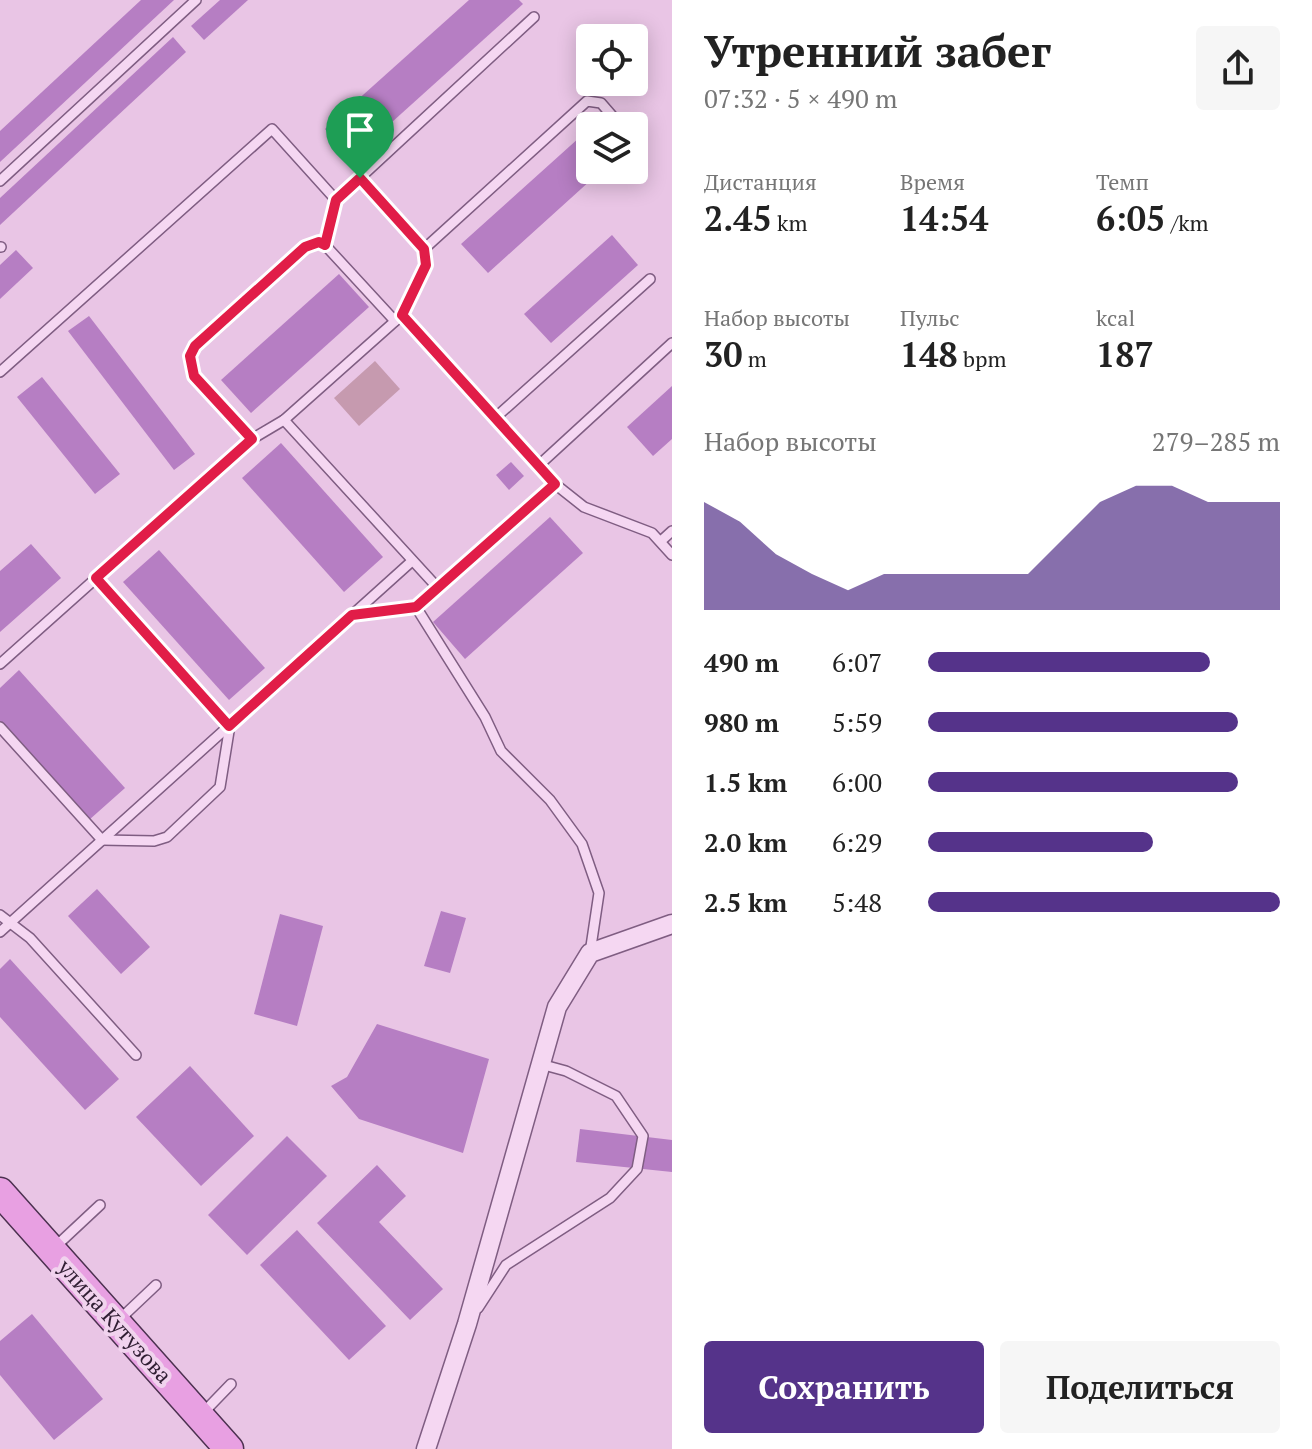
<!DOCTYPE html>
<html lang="ru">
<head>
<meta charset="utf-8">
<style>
  body { margin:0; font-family:"PT Serif",serif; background:#f6f6f6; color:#222; height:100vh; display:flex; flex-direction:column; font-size:30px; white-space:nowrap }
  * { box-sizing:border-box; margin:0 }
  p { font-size:26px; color:#767676 }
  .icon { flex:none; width:44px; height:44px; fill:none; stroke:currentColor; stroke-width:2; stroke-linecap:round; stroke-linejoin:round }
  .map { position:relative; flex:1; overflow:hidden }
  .panel { display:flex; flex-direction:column; background:#fff; width:640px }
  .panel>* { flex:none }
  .tools { position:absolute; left:576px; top:24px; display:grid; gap:16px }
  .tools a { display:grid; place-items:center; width:72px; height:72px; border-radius:8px; background:#fff; box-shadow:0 4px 20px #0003; font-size:40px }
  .pin { position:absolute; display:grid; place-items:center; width:68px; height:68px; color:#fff; margin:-82px -34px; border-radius:50% 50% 50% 0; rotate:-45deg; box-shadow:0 0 8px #0007 }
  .pin .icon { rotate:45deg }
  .round { display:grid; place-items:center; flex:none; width:84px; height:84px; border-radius:8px; background:#f6f6f6 }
  .headline { display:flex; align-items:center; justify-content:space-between; height:136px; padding:0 32px }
  h1 { font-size:44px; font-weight:700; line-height:60px }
  .stats { display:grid; grid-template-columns:repeat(3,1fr); gap:12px; height:136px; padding:8px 32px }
  .stats div { display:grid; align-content:center }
  .stats b { font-size:34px; font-weight:700 }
  .stats small { font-size:22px; font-weight:400 }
  .stats p { font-size:22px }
  .chart { height:224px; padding:16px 32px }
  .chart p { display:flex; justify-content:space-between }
  .chart svg { width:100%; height:144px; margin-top:8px; fill:#55338a; opacity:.7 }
  .action { display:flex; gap:16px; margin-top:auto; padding:16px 32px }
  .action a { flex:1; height:92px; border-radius:8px; background:#55338a; color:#fff; font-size:32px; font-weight:700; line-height:92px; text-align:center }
  .action a+a { background:#f6f6f6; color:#222 }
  ul { padding:0 32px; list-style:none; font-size:26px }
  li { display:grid; grid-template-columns:128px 96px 1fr; align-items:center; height:60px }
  li i { height:20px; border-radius:10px; background:#55338a }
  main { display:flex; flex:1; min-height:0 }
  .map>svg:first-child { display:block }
</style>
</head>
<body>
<main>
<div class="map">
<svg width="672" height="1449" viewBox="0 0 672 1449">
  <rect width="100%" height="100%" fill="#e9c5e5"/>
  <path fill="#c69aaf" d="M375,361L400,389L359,426L334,398Z"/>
  <g fill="#b67ec3">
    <path d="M141,0H174L0,162V131Z"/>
    <path d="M220,0H248L204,40L191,26Z"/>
    <path d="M469,0H519L523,4L351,159L325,129Z"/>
    <path d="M173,37L186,52L0,225V198Z"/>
    <path d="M590,128V170H602L488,273L461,244Z"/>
    <path d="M612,235L638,265L551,343L524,314Z"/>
    <path d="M16,250L33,268L0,299V265Z"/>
    <path d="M339,274L369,307L251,413L221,380Z"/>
    <path d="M89,316L195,454L174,470L68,331Z"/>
    <path d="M42,377L120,474L95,494L17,397Z"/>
    <path d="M672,386V439L653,456L627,427Z"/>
    <path d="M281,443L383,557L344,592L242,478Z"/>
    <path d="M511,462L524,476L509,490L496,475Z"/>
    <path d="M550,517L583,553L465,659L433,622Z"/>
    <path d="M31,544L61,578L0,632V571Z"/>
    <path d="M159,550L265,668L229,700L123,582Z"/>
    <path d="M19,670L125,788L89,820L0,721V688Z"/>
    <path d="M97,889L150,947L121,974L68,916Z"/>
    <path d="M441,911L466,918L450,973L424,966Z"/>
    <path d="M280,914L323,926L297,1026L254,1014Z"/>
    <path d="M10,959L119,1079L85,1110L0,1017V969Z"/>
    <path d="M377,1024L489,1059L463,1153L359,1119L331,1086L347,1077Z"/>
    <path d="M190,1066L254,1136L201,1186L136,1117Z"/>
    <path d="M580,1129L672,1140V1172L576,1162Z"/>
    <path d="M287,1136L327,1176L247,1255L208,1215Z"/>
    <path d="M377,1165L406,1196L379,1222L443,1289L410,1320L317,1223Z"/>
    <path d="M297,1230L386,1326L349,1360L260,1265Z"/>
    <path d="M32,1314L103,1399L54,1440L0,1375V1341Z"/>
  </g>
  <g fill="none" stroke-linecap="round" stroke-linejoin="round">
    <g stroke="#7f5d82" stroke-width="12">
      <g id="service">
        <path d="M634,140L635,142"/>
        <path d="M360,178L424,249"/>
        <path d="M0,181L196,0"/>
        <path d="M336,200L534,17"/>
        <path d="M0,247H1"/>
        <path d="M402,315L426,265L424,249L587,101L601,103L621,126"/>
        <path d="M0,372L272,129L336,200L325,245"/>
        <path d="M495,418L650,279"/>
        <path d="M284,420L437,587"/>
        <path d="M252,439L194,376L190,356L195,346L305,247L319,242L325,245L395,321"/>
        <path d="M538,466L672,343"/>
        <path d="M555,484L584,507L652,533L672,555"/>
        <path d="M661,541L672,531"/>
        <path d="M96,578L229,726"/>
        <path d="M416,607L485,717L501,751L550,800L582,844L599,893L590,953"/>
        <path d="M352,615L412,561"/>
        <path d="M0,664L252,439L284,420L402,315L555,484L416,607L352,615L0,932"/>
        <path d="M0,727L102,840L154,841L167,837L220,787L230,725"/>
        <path d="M0,915L30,938L136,1055"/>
        <path d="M54,1248L100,1205"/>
        <path d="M478,1308L506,1265L610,1198L637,1169L643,1136L616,1096L566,1071L544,1065"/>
        <path d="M119,1320L156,1285"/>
        <path d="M202,1414L231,1384"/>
      </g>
    </g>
    <g stroke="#7f5d82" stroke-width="21">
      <path id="minor" d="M426,1449L467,1324L557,1007L590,953L672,924"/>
    </g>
    <g stroke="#4c3150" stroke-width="31">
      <path id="primary" d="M0,1192L229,1449"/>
    </g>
    <use href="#service" stroke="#f5d7f2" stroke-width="9"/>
    <use href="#minor" stroke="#f5d7f2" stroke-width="18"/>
    <use href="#primary" stroke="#e8a0e2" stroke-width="28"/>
  </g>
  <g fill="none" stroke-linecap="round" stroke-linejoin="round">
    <g stroke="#fff" stroke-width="16">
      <path id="route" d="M360,178L424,249L426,265L402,315L555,484L416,607L352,615L229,726L96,578L252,439L194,376L190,356L195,346L305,247L319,242L325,245L336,200Z"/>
    </g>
    <use href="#route" stroke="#e11d48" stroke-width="10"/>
  </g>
  <g text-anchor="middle" stroke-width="8" stroke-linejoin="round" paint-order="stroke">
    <g font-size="22" fill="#311f34" stroke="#f1d3ee">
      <text transform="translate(115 1321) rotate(48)" y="8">улица Кутузова</text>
    </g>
  </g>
</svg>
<div class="tools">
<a><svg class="icon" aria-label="locate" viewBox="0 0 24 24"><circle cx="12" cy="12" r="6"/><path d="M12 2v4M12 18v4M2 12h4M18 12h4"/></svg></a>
<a><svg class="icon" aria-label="layers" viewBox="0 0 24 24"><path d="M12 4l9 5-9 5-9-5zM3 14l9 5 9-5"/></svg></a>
</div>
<div class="pin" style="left:360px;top:178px;background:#1e9e55"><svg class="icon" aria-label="arrive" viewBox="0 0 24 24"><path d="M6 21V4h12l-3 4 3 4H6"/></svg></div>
</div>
<section class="panel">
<div class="headline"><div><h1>Утренний забег</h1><p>07:32 · 5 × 490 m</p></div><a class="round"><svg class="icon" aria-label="share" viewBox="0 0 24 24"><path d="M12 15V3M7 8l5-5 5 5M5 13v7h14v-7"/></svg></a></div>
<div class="stats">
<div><p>Дистанция</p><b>2.45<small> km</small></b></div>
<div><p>Время</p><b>14:54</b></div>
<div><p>Темп</p><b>6:05<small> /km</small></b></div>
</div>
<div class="stats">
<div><p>Набор высоты</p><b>30<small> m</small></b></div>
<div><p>Пульс</p><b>148<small> bpm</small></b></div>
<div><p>kcal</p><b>187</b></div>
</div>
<div class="chart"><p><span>Набор высоты</span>279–285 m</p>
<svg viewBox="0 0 160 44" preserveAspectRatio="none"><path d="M0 44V11L10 17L20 27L30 33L40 38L50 33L60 33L70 33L80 33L90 33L100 22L110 11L120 6L130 6L140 11L150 11L160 11V44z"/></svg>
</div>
<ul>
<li><b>490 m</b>6:07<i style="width:80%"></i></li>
<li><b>980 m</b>5:59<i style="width:88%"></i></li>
<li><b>1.5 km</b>6:00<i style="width:88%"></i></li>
<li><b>2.0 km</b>6:29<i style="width:64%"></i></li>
<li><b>2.5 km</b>5:48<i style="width:100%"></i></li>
</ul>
<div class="action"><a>Сохранить</a><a>Поделиться</a></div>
</section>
</main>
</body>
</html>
